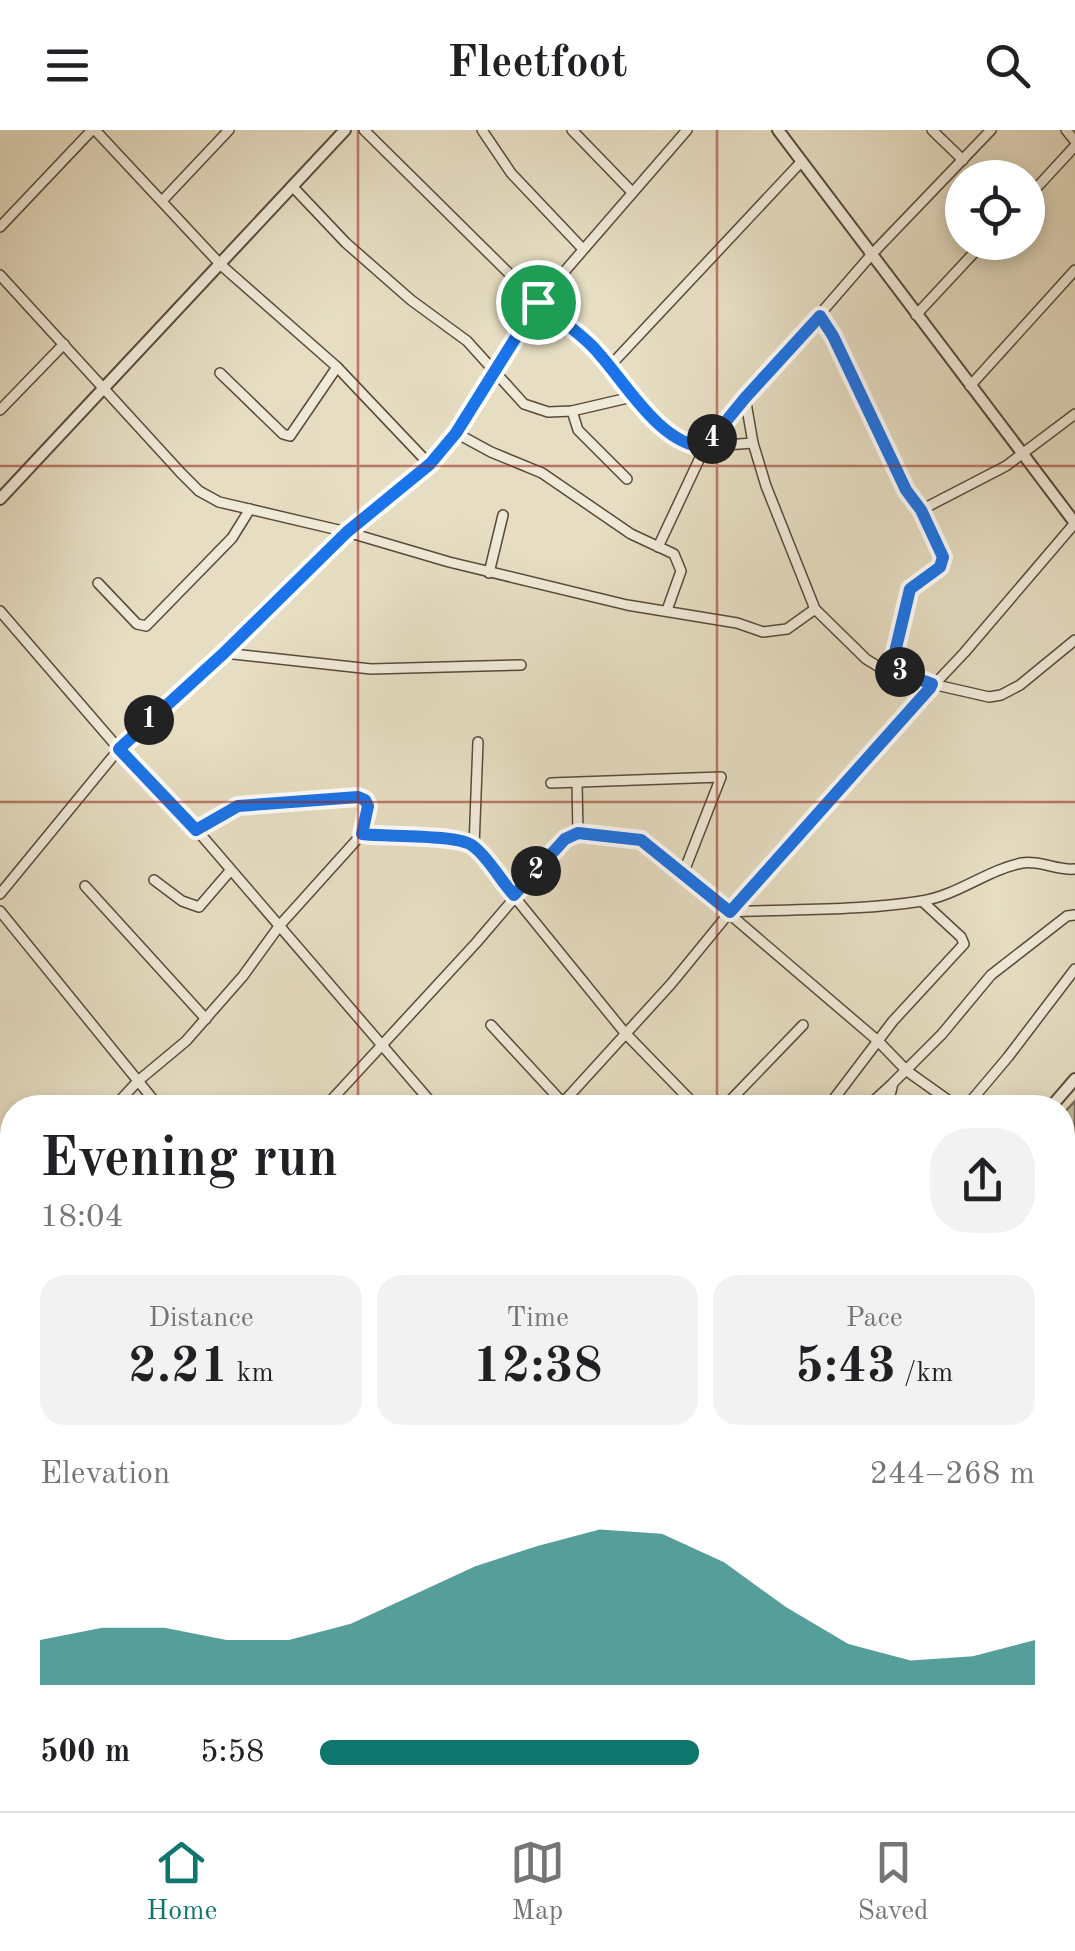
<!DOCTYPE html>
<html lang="en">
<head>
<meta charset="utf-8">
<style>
  body { margin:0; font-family:"Old Standard TT",serif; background:#f2f2f2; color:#202124; height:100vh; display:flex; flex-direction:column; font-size:38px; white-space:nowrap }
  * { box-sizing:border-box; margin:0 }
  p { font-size:32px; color:#757577 }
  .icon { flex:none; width:55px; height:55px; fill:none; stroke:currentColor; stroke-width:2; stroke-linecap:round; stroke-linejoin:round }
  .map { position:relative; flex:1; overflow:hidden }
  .drawer { position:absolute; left:0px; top:965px; width:1075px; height:718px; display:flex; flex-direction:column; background:#fff; border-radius:40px 40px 0 0; box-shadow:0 5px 15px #0003 }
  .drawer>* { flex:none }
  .controls { position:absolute; left:945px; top:30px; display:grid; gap:20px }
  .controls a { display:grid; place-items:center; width:100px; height:100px; border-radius:50%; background:#fff; box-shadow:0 5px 15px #0003; font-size:50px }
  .pin { position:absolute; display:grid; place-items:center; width:85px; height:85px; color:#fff; margin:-42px; border:5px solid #fff; border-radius:50%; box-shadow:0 2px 10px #0007 }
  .km { position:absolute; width:50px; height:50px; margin:-25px; border-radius:50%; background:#222; color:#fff; font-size:28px; line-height:50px; text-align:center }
  .round { display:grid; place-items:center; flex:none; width:105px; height:105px; border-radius:40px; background:#f2f2f2 }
  .headline { display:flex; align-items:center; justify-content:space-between; height:170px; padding:0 40px }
  h1 { font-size:55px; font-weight:600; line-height:75px }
  .stats { display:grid; grid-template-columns:repeat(3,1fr); gap:15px; height:170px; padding:10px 40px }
  .stats div { display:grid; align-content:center; border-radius:25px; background:#f2f2f2; text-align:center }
  .stats b { font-size:50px; font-weight:600 }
  .stats small { font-size:28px; font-weight:400 }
  .stats p { font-size:28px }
  .chart { height:280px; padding:20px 40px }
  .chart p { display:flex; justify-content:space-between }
  .chart svg { width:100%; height:180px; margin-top:10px; fill:#0f766e; opacity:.7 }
  ul { padding:0 40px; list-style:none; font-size:32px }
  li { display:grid; grid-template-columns:160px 120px 1fr; align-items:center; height:75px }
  li i { height:25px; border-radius:12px; background:#0f766e }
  header { display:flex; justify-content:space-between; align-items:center; height:130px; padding:0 40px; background:#fff; font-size:45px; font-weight:600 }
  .dock { display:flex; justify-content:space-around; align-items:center; height:140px; border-top:2px solid #e0e0e0; background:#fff; font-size:28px; color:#757577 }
  .dock a { display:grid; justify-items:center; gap:5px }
  .dock .current { color:#0f766e }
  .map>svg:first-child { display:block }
</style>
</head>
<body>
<header><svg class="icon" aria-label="menu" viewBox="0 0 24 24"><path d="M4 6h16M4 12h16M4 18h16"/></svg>Fleetfoot<svg class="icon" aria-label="search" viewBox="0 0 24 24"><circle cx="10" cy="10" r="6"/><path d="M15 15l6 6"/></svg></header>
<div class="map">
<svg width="1075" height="1681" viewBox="0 0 1075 1681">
  <rect width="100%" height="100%" fill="#e6ddc2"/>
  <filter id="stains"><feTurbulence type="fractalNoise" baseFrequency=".002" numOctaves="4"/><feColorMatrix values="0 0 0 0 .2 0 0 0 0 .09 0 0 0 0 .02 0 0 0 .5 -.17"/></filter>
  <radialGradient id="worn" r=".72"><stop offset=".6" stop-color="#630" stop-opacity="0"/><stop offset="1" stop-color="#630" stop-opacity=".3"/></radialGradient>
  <g fill="#c6bca3" stroke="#786a58" stroke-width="2.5">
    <path d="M1075,971V1202L1063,1222L1062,985Z"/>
    <path d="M220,1670H340L351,1681H231Z"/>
  </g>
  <g fill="#a69a84" stroke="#746654" stroke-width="2.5">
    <path d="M1075,1255V1531L1063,1550L1062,1274Z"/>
    <path d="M743,1670H960L951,1681H736Z"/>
  </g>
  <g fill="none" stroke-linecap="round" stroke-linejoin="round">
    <g stroke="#594a3a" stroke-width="12">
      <g id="minor">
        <path d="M95,0L221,135L337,237L430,335"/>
        <path d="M364,0L538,172L591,216L632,267L675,307L698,317L753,313"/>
        <path d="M482,0L511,43L582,118"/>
        <path d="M572,0L632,62"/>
        <path d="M932,0L963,30"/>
        <path d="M1066,0L1075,11"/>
        <path d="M292,56L346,113L411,170L467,211L524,274L548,282L572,281L632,267"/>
        <path d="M1028,67L1075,16"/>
        <path d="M162,71L229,0"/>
        <path d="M0,97L92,0"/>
        <path d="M0,145L181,343L199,361L219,372L347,402L449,432L627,475L737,493L763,502L787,499L815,479"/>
        <path d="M916,185L984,112"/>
        <path d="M820,186L833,206L905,360L921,380L943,427L940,437L910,459L891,539"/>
        <path d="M609,237L802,31"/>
        <path d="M220,243L283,304L290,306L337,237"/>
        <path d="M970,256L1075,140"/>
        <path d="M745,267L753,313L766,356L815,479L866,529L879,537L932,554L989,567L1001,565L1020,555L1075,510"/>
        <path d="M0,280L64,214"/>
        <path d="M572,281L578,300L627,349"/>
        <path d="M456,303L491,322L542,343L631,404L674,424L681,441L667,480"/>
        <path d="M921,380L1006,336L1075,284"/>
        <path d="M658,417L705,317L872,124L991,0"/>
        <path d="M489,443L503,385"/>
        <path d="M98,453L137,494L146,496L232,408L250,379"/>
        <path d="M0,481L119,619L196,699L436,978"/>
        <path d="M224,523L371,539L521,535"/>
        <path d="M551,653L721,647L683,744"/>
        <path d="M577,653L578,703"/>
        <path d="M196,699L238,676L358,667L365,670L368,677L362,704"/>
        <path d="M362,704C394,708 449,703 474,717L625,903L698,978"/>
        <path d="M474,717L478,612"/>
        <path d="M154,750L182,771L199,777L230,741"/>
        <path d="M85,756L206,889"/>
        <path d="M0,764L119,619L224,523L347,402L430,335L456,303L538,172L687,0"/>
        <path d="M0,781L160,978"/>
        <path d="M730,782C793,779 859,781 922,771C958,765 987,740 1022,733C1041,730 1057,741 1075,739"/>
        <path d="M491,895L563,973"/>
        <path d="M113,978L138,951L186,911L243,846L280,795L362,704"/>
        <path d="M324,978L476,813L565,709C587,700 630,704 650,716L878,911L907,941L959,978"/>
        <path d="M558,978L671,854L761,744L861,632L964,523L1075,393"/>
        <path d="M723,978L803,895"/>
        <path d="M827,978L893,891L964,814L961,807L922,771"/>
        <path d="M866,978L891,955"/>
        <path d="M887,978L893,953L942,904L991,845L1067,786L1075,785"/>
        <path d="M965,978L1008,927L1075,839"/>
        <path d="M0,1291L12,1305"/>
        <path d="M0,1335L12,1319"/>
        <path d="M0,1655L12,1667"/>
        <path d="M195,1670L213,1681"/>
        <path d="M350,1670L360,1681"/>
        <path d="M28,1681L43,1670"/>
      </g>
    </g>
    <g stroke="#594a3a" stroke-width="14">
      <g id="tertiary">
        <path d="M778,0L1075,393"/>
        <path d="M0,369L345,0"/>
        <path d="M1050,978L1075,949"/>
      </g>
    </g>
    <g stroke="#2a190c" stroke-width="16">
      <g id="primary">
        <path d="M0,1098L12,1113"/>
        <path d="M485,1670L488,1681"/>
      </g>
    </g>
    <use href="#minor" stroke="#efe9d7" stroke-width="9"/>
    <use href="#tertiary" stroke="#efe9d7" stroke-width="10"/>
    <use href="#primary" stroke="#e6ddc2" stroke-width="12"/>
  </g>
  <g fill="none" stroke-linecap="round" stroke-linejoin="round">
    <g stroke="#fff" stroke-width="20">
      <path id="route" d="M538,172C555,186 576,200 592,216C622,246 658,315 705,317L745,268L820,186L833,206L906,360L921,380L943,427L940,437L910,459L891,539L932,554L930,558L730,782L641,710L578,703L565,709L514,765C500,750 489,728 473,716C458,704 386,707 362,704L368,676L365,670L358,667L238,676L196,700L119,619L224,523L347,402L430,334L456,303Z"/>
    </g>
    <use href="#route" stroke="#1a73e8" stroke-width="12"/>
  </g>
  <path fill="none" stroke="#8f2418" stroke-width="2.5" stroke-opacity="0.55" d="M358,0V978M717,0V978M0,336H1075M0,672H1075M0,1009H12M1062,1009H1075M0,1345H12M1062,1345H1075M358,1670V1681M717,1670V1681"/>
  <rect width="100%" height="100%" filter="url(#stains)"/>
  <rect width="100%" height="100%" fill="url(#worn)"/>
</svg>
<div class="controls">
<a><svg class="icon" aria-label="locate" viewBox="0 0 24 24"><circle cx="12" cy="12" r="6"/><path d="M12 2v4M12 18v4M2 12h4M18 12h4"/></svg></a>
</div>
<div class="pin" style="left:538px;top:172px;background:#1e9e55"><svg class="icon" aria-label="arrive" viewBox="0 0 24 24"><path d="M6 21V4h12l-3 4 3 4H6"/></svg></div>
<b class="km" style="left:149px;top:590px">1</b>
<b class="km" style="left:536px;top:741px">2</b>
<b class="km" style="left:900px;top:542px">3</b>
<b class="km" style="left:712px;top:309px">4</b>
<section class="drawer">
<div class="headline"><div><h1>Evening run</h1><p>18:04</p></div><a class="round"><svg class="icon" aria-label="share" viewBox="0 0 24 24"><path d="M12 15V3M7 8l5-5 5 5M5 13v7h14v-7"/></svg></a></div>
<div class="stats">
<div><p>Distance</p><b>2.21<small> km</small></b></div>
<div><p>Time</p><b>12:38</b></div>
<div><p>Pace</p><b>5:43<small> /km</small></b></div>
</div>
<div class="chart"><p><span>Elevation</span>244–268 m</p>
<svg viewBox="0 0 160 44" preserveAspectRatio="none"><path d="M0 44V33L10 30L20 30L30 33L40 33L50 29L60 22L70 15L80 10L90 6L100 7L110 14L120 25L130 34L140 38L150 37L160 33V44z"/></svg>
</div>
<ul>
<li><b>500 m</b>5:58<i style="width:53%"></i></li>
</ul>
</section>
</div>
<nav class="dock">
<a class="current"><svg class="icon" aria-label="home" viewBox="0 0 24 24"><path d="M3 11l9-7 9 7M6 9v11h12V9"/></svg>Home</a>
<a><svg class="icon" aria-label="map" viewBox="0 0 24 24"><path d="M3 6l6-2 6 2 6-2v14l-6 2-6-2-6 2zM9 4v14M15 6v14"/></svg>Map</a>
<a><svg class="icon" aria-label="saved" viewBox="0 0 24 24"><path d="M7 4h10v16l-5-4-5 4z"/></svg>Saved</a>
</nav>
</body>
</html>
